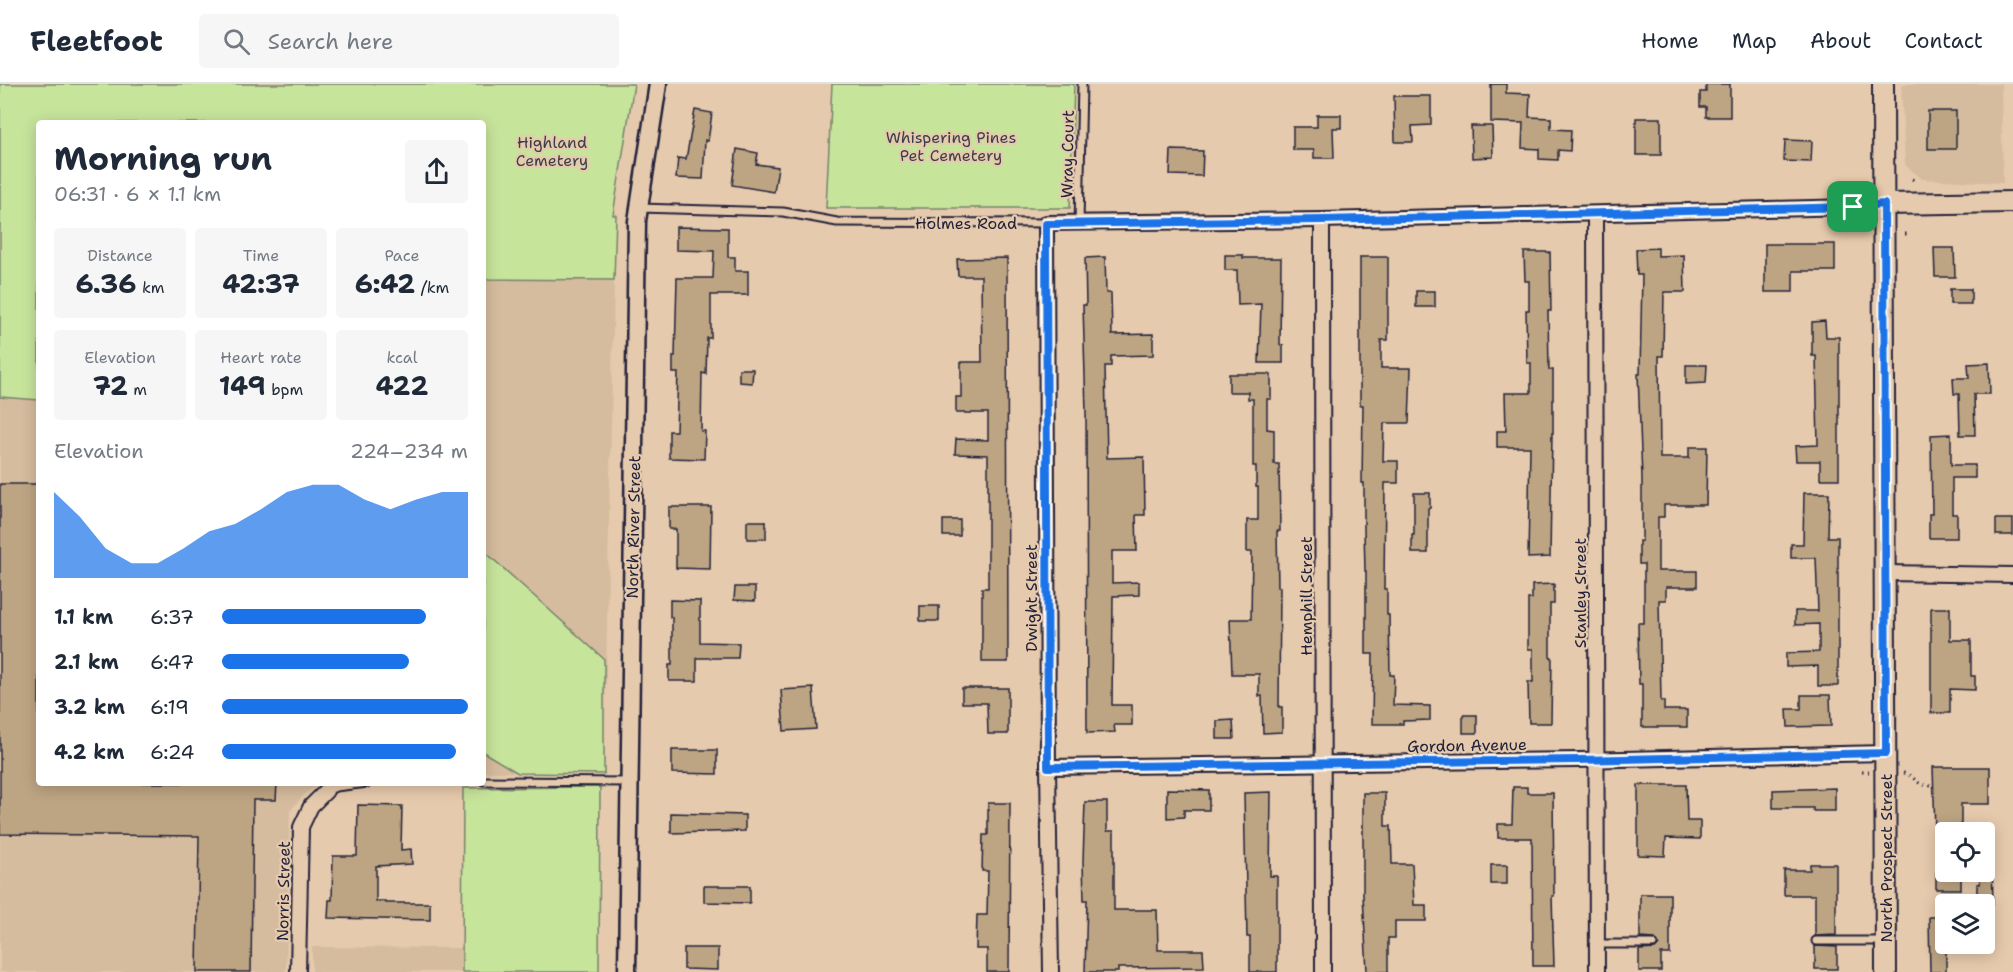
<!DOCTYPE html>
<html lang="en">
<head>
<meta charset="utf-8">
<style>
  body { margin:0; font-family:"Shantell Sans",sans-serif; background:#f6f6f7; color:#1f2937; height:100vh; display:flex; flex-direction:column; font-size:22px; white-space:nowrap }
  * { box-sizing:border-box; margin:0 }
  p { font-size:20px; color:#747a83 }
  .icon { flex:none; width:33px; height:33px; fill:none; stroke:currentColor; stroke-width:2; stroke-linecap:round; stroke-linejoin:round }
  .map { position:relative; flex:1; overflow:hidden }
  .details { position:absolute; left:36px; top:36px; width:450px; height:666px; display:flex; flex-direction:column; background:#fff; border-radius:6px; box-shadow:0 3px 15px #0003 }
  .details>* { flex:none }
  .controls { position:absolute; left:1935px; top:738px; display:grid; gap:12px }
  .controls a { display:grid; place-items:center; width:60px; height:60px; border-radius:6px; background:#fff; box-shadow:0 3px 15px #0003; font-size:30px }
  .pin { position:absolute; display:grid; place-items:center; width:51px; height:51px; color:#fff; margin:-26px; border-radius:12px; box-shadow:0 3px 9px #0006 }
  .round { display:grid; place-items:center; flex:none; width:63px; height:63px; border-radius:6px; background:#f6f6f7 }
  .head { display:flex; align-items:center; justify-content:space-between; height:102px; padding:0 18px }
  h1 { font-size:33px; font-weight:700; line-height:45px }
  .metrics { display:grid; grid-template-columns:repeat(3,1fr); gap:9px; height:102px; padding:6px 18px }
  .metrics div { display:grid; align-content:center; border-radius:6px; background:#f6f6f7; text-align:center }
  .metrics b { font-size:26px; font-weight:700 }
  .metrics small { font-size:16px; font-weight:400 }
  .metrics p { font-size:16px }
  .chart { height:168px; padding:12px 18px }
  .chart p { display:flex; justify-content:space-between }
  .chart svg { width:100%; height:108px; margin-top:6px; fill:#1a73e8; opacity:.7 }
  ul { padding:0 18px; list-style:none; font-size:20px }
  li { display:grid; grid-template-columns:96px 72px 1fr; align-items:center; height:45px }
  li i { height:15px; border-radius:8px; background:#1a73e8 }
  header { display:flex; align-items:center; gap:36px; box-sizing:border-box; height:84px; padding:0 30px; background:#fff; border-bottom:2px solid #e0e1e3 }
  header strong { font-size:28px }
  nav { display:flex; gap:33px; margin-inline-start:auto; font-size:21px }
  .search { width:420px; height:54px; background:#f6f6f7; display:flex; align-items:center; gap:15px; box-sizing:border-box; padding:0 21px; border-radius:6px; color:#747a83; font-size:22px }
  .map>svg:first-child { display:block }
</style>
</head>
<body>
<header>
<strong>Fleetfoot</strong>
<div class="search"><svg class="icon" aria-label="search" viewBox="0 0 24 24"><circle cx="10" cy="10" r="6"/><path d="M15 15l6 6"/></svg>Search here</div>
<nav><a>Home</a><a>Map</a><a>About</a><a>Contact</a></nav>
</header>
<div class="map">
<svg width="2013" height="888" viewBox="0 0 2013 888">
  <rect width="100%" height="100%" fill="#e6caad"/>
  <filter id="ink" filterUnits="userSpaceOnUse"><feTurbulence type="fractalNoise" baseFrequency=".0167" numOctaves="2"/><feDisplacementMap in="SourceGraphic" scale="12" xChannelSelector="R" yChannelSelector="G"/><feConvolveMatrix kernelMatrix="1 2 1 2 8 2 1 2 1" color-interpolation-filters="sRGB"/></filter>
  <g filter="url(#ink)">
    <g fill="#d6bc9e">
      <path d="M1901,0H2001L2003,99L1922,95L1905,81Z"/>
      <path d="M483,195L614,196L604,690L483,688Z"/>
      <path d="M0,313L39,316V699H322L307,708L290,727L286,888H0Z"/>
      <path d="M312,863L462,864V888H312Z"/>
    </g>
    <g fill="#c7e49b" stroke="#74836b" stroke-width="1.5">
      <path d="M0,0H634L613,131H616L614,196L483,195V39H39V316L0,313Z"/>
      <path d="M832,0H1074L1070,124H826Z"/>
      <path d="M483,466L604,575V690L518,689L483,668Z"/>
      <path d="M600,703L599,888H462L463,704Z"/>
    </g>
    <g fill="#bda583" stroke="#22223b" stroke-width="1.5">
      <path d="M1491,0H1506V9L1530,10L1529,33L1551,34V45L1571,46L1570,67L1558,66V76L1539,75V65L1522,64L1523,39L1491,38Z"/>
      <path d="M1706,0H1730V33H1706V23H1700V8H1706Z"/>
      <path d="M1394,12H1431V41L1412,42L1413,58H1395Z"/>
      <path d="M695,26L712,29L708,57L705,56L703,95L676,94L678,74L686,75Z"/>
      <rect x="1928" y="27" width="28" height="38"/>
      <path d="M1317,31H1341V44H1333L1334,74H1314V66H1293V43H1317Z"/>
      <rect x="1636" y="34" width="25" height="37"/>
      <path d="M1471,42H1492L1493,73L1472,74Z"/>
      <path d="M1785,56L1812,57L1811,78L1784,77Z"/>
      <path d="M737,65L758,69L756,80L778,83L774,108L732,101Z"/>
      <path d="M1171,66L1203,67L1202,92L1170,91Z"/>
      <path d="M676,143L728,144V173H735V187H748V211H711V254H707L706,290L702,289L701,347H705L704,375L669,374V347H676L678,289H673V272H675L677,194H713L714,167L676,166Z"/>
      <path d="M1765,160H1835V187H1793V208H1765Z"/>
      <path d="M1658,164V172L1684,171L1685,208H1664L1663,272H1659L1660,374H1689V363H1707L1706,421H1664V433H1658V487H1697V503H1666V516H1659L1661,617H1664V626H1687V643H1642V600H1639L1638,539H1644V480H1639V457H1642V394L1638,290H1640L1642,191H1637L1636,165Z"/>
      <path d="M1934,164H1954L1955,193H1935Z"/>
      <path d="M1524,168H1550L1551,227H1548L1549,286H1553V349H1552L1550,473L1528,474L1530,363H1497V347H1506L1505,309H1531V279H1527L1526,226H1529V197H1525Z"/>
      <path d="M1225,171H1243V174H1281L1280,261H1283V279H1259L1261,220L1238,221L1237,186H1225Z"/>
      <path d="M1105,173L1106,209H1111L1112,251L1153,250V271L1111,272V282H1105L1107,374L1144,373L1145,431H1136L1137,467H1112V499L1139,498V511L1113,512L1112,621H1132V641H1114L1115,648L1087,649L1086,328L1083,221H1086L1085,174Z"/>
      <path d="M1360,173H1388V256H1381V284H1411L1409,339H1384L1383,377H1398V399H1385L1384,505H1387V531H1389L1390,591H1394L1393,621L1430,622V636L1403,637V640H1372L1373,570H1366V487H1365L1364,445V399H1362L1363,321H1360Z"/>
      <path d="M1007,174L1008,578H982V504H988V371L955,370L956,355L988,356V329H956V313H961V278H982L981,192H958L957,175Z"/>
      <rect x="1950" y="205" width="21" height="15"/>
      <rect x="1416" y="207" width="19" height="16"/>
      <path d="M1825,237L1826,253H1839V395H1820V377H1796L1795,362L1818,361L1816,272H1812V238Z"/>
      <path d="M1989,279L1990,310H1974L1975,351H1960L1959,310H1954L1953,294H1969L1968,280Z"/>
      <path d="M1686,281H1707L1706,299L1686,300Z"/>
      <path d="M739,285H753L752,299L739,298Z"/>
      <path d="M1229,290H1271V315H1267V345L1274,346V380H1279L1280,447H1277L1278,503H1280L1279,623H1282V648L1263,649L1262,612H1259V590H1232L1230,535H1251L1252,468H1247V436H1258V403H1256V382H1253V315H1248V308H1229Z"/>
      <path d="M1951,350V381H1975V394H1952V430H1957V454H1929V430H1932L1931,351Z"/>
      <path d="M0,400H39V699H277L276,716H253L251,888H197L199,752L0,750Z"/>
      <path d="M1414,409H1430V424H1428V469H1412V451H1414Z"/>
      <path d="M1804,409H1829L1828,453H1838V602H1818V582L1786,583V569L1819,568V540L1795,541V527H1818L1816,474H1791V460H1803Z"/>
      <path d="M669,423H711L710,485L676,484V445H669Z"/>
      <rect x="1996" y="435" width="17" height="16"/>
      <rect x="943" y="436" width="17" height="16"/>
      <rect x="747" y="437" width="19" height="18"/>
      <path d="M1554,500V520H1550V573H1552L1551,639H1529L1528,598H1533V565H1528V515H1532V501Z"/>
      <path d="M735,503H755V517L734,516Z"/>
      <path d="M670,516L700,517V558L739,559L738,574H697V597H669V581H672V533H670Z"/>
      <rect x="920" y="522" width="19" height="15"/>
      <path d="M1931,524H1950V556H1971V592H1975V606L1950,605V629H1931Z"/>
      <path d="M813,604L816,645L784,647L781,606Z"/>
      <path d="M962,604H1008V650H988L987,619H962Z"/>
      <path d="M1801,611H1830L1831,642L1788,643L1787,625H1801Z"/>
      <rect x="1463" y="631" width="14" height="18"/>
      <path d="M1233,636L1234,655H1217V637Z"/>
      <path d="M672,666H717V690L672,689Z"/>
      <path d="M1933,683H1990V720H1961V748H1935Z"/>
      <path d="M1638,701H1686L1687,737H1700V755L1666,754L1665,772L1638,771Z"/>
      <path d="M1513,703H1527V709H1553L1554,812H1552L1554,882H1533L1532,754H1498V740H1512Z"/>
      <path d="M1835,704V727H1813V724H1773V706Z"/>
      <path d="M1167,705L1209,706V726H1184V733L1167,734Z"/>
      <path d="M1271,708L1270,792H1277V888H1250V853H1247L1244,709Z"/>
      <path d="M1363,709H1385V742H1391L1392,780H1412L1414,821H1426V837H1395V854H1388V888H1367L1363,811Z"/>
      <path d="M1085,718H1107V747H1114V826H1157L1158,866H1203L1204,883L1118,884V888H1085L1087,816H1084L1083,777Z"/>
      <path d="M988,719H1010L1009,888H987V865H976L977,831H987L988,787H982L983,751H988Z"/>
      <path d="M358,721L402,722L401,766L411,765L412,780L376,782V817H386V819H430V836L328,834L329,816H332L333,772H357Z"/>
      <path d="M671,729L745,731V747L671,749Z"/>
      <path d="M1984,777H1992L1993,820H1980V815H1977V800H1980V788H1984Z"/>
      <path d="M1810,780H1836V851L1815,852V811H1784V786H1810Z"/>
      <rect x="1491" y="781" width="16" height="19"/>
      <rect x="1936" y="788" width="25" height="17"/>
      <path d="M704,802H750V819L704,818Z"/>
      <path d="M1640,810H1670V870H1661V887H1639V866L1655,865L1659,861L1655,855L1640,854Z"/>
      <path d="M1929,833H1946V888H1930Z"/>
      <path d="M1815,862L1837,863V885H1815Z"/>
      <path d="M684,864H718V886L684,885Z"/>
    </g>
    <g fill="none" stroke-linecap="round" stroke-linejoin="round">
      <g stroke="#22223b" stroke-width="11">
        <g id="service">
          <path d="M639,124L783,128L837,138L1046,139"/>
          <path d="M1079,140L1082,0"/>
          <path d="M483,697L629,698"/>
          <path d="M326,707L336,703L368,699"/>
          <path d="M1816,857H1883"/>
          <path d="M1597,860H1653"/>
        </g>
      </g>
      <g stroke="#22223b" stroke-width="18">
        <g id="minor">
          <path d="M1595,130L1597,888"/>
          <path d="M1322,136L1323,888"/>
          <path d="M1886,489L2013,491"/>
          <path d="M1048,683L1578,676L1886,669"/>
          <path d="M298,888L301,743L311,722L326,707"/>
          <path d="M1051,888L1048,683L1046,139L1322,136L1853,123L1884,120"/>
        </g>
      </g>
      <g stroke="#22223b" stroke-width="21">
        <path id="tertiary" d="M627,888L637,137L658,0"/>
      </g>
      <g stroke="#22223b" stroke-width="24">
        <g id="secondary">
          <path d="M1883,0L1886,888"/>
          <path d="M1884,120L2013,118"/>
        </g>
      </g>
      <g stroke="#22223b" stroke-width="3" stroke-dasharray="1.5 4.5" stroke-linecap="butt">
        <path d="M1912,95L1914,96"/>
        <path d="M1905,150H1908"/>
        <path d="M1862,688H1869"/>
        <path d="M1903,689C1917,692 1914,702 1933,702"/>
      </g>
      <use href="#service" stroke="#e6caad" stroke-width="7"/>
      <use href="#minor" stroke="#e6caad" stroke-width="14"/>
      <use href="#tertiary" stroke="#e6caad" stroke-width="16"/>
      <use href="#secondary" stroke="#e6caad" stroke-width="20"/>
    </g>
  </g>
  <g fill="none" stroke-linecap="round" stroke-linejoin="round" filter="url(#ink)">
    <g stroke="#fff" stroke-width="12">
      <path id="route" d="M1884,120L1886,669L1578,676L1048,683L1046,140L1322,136L1853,123Z"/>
    </g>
    <use href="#route" stroke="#1a73e8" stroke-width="8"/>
  </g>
  <g text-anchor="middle" stroke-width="4.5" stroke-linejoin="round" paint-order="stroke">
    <g font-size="16" fill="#3b3f49" stroke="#e6caad">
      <text x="951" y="59">Whispering Pines<tspan x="951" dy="18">Pet Cemetery</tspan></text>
      <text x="552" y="64">Highland<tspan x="552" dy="18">Cemetery</tspan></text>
    </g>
    <g font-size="16" fill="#22223b" stroke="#e6caad">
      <text transform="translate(1067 70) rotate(-89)" y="6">Wray Court</text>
      <text x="966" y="145">Holmes Road</text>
      <text transform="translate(633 443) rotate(-89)" y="6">North River Street</text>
      <text transform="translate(1580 509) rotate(-90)" y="6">Stanley Street</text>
      <text transform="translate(1306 512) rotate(-90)" y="6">Hemphill Street</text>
      <text transform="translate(1031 514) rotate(-90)" y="6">Dwight Street</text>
      <text transform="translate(1467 661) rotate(-1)" y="6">Gordon Avenue</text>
      <text transform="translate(1886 774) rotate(-90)" y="6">North Prospect Street</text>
      <text transform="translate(283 807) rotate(-89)" y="6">Norris Street</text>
    </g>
  </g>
</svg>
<div class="controls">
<a><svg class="icon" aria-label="locate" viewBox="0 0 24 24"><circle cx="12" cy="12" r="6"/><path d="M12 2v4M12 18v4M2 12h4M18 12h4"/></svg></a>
<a><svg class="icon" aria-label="layers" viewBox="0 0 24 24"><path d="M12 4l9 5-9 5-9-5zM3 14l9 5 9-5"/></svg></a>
</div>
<div class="pin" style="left:1853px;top:123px;background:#1e9e55"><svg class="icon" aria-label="arrive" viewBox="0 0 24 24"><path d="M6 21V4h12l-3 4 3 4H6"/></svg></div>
<section class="details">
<div class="head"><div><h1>Morning run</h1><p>06:31 · 6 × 1.1 km</p></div><a class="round"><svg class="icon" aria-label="share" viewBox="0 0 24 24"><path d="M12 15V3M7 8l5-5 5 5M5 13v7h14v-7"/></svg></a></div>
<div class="metrics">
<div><p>Distance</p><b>6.36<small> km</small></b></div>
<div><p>Time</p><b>42:37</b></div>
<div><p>Pace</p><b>6:42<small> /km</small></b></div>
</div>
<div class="metrics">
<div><p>Elevation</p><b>72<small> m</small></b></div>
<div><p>Heart rate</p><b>149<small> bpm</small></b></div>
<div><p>kcal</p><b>422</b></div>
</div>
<div class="chart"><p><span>Elevation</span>224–234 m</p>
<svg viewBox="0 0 160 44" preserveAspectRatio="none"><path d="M0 44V9L10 19L20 32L30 38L40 38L50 32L60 25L70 22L80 16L90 9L100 6L110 6L120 12L130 16L140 12L150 9L160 9V44z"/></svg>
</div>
<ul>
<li><b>1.1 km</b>6:37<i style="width:83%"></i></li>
<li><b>2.1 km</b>6:47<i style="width:76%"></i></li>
<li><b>3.2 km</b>6:19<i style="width:100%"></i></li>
<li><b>4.2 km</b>6:24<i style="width:95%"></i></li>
</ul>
</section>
</div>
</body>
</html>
